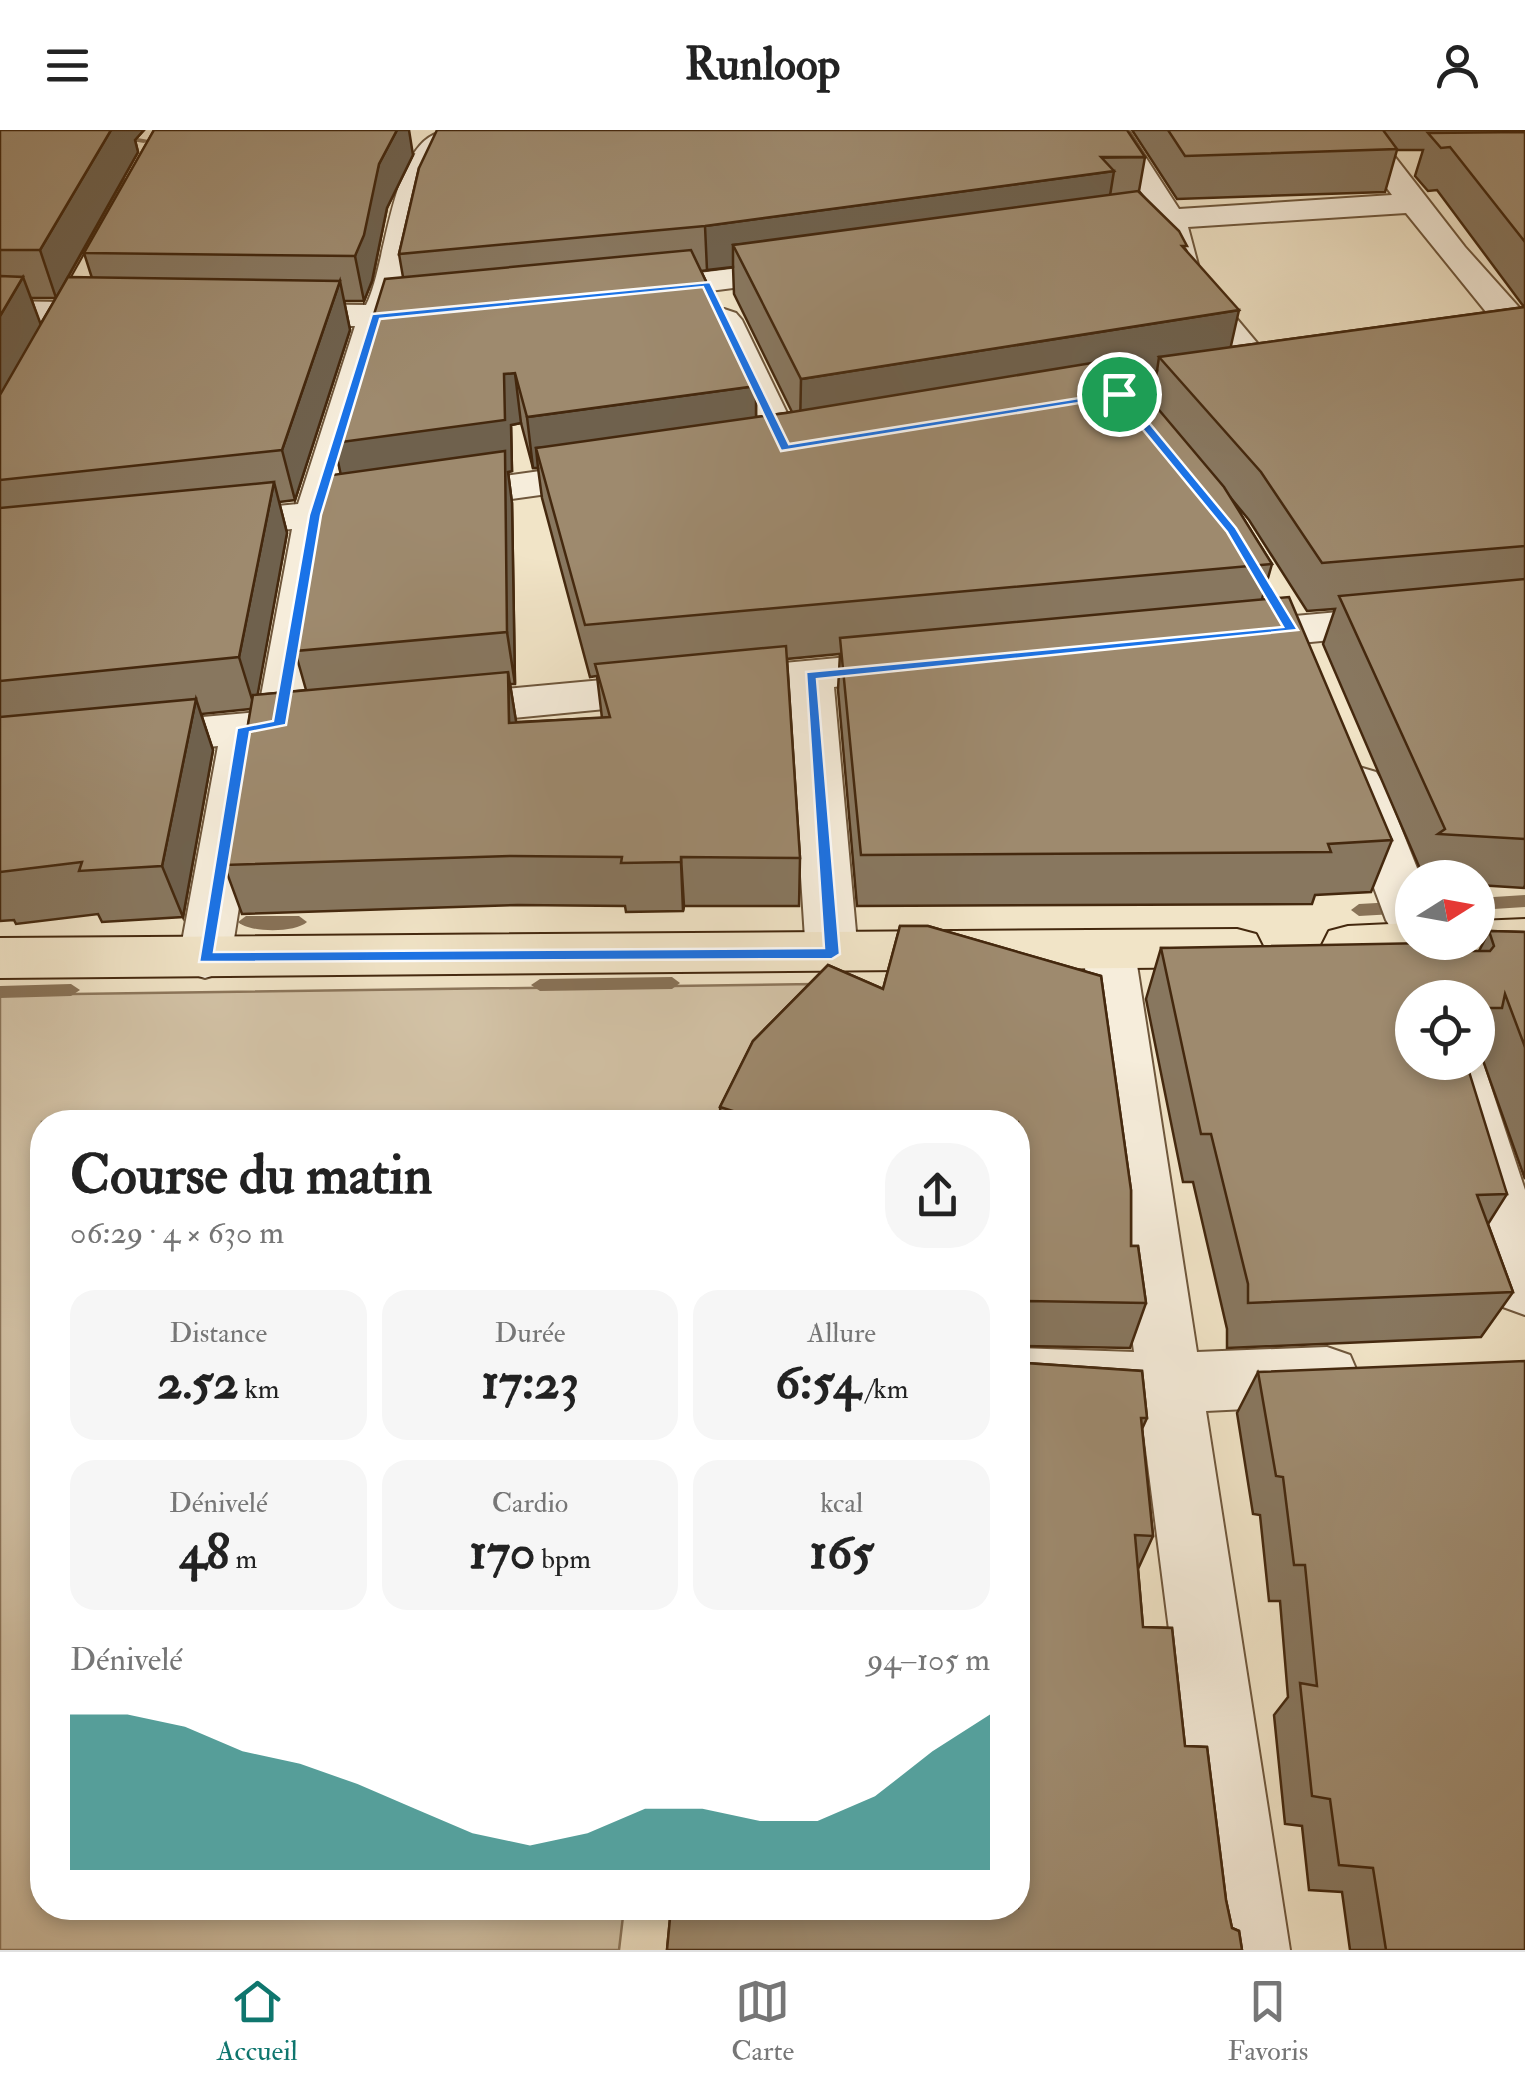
<!DOCTYPE html>
<html lang="fr">
<head>
<meta charset="utf-8">
<style>
  body { margin:0; font-family:"IM FELL Double Pica",serif; background:#f6f6f6; color:#222; height:100vh; display:flex; flex-direction:column; font-size:38px; white-space:nowrap }
  * { box-sizing:border-box; margin:0 }
  p { font-size:32px; color:#767676 }
  .icon { flex:none; width:55px; height:55px; fill:none; stroke:currentColor; stroke-width:2; stroke-linecap:round; stroke-linejoin:round }
  .map { position:relative; flex:1; overflow:hidden }
  .sheet { position:absolute; left:30px; top:980px; width:1000px; height:810px; display:flex; flex-direction:column; background:#fff; border-radius:40px; box-shadow:0 5px 15px #0003 }
  .sheet>* { flex:none }
  .needle { width:65px; rotate:79deg }
  .buttons { position:absolute; left:1395px; top:730px; display:grid; gap:20px }
  .buttons a { display:grid; place-items:center; width:100px; height:100px; border-radius:50%; background:#fff; box-shadow:0 5px 15px #0003; font-size:50px }
  .pin { position:absolute; display:grid; place-items:center; width:85px; height:85px; color:#fff; margin:-42px; border:5px solid #fff; border-radius:50%; box-shadow:0 2px 10px #0007 }
  .round { display:grid; place-items:center; flex:none; width:105px; height:105px; border-radius:40px; background:#f6f6f6 }
  .head { display:flex; align-items:center; justify-content:space-between; height:170px; padding:0 40px }
  h1 { font-size:55px; font-weight:800; line-height:75px }
  .metrics { display:grid; grid-template-columns:repeat(3,1fr); gap:15px; height:170px; padding:10px 40px }
  .metrics div { display:grid; align-content:center; border-radius:25px; background:#f6f6f6; text-align:center }
  .metrics b { font-size:50px; font-weight:800 }
  .metrics small { font-size:28px; font-weight:400 }
  .metrics p { font-size:28px }
  .chart { height:280px; padding:20px 40px }
  .chart p { display:flex; justify-content:space-between }
  .chart svg { width:100%; height:180px; margin-top:10px; fill:#0f766e; opacity:.7 }
  header { display:flex; justify-content:space-between; align-items:center; height:130px; padding:0 40px; background:#fff; font-size:45px; font-weight:800 }
  .dock { display:flex; justify-content:space-around; align-items:center; height:140px; border-top:2px solid #e0e0e0; background:#fff; font-size:28px; color:#767676 }
  .dock a { display:grid; justify-items:center; gap:5px }
  .dock .current { color:#0f766e }
  .map>svg:first-child { display:block }
</style>
</head>
<body>
<header><svg class="icon" aria-label="menu" viewBox="0 0 24 24"><path d="M4 6h16M4 12h16M4 18h16"/></svg>Runloop<svg class="icon" aria-label="person" viewBox="0 0 24 24"><circle cx="12" cy="8" r="4"/><path d="M4 21q1-7 8-7t8 7"/></svg></header>
<div class="map">
<svg width="1525" height="1820" viewBox="0 0 1525 1820">
  <rect width="100%" height="100%" fill="#f1e4c7"/>
  <filter id="stains"><feTurbulence type="fractalNoise" baseFrequency=".002" numOctaves="4"/><feColorMatrix values="0 0 0 0 .2 0 0 0 0 .09 0 0 0 0 .02 0 0 0 .5 -.17"/></filter>
  <radialGradient id="worn" r=".72"><stop offset=".6" stop-color="#630" stop-opacity="0"/><stop offset="1" stop-color="#630" stop-opacity=".3"/></radialGradient>
  <path fill="#d4c4a8" stroke="#8c765b" stroke-width="2.5" d="M813,854L718,992H42V1778H624L619,1820H0V865Z"/>
  <g fill="none" stroke-linecap="round" stroke-linejoin="round">
    <g fill="#887257" fill-rule="evenodd">
      <path d="M65,0H91L149,10L144,13Z"/>
      <path d="M122,48L131,50L62,165L53,167L52,165Z"/>
      <path d="M1525,765V777L1478,780V768Z"/>
      <path d="M1412,771V783L1359,786L1351,780L1359,774Z"/>
      <path d="M246,786H299L307,792C295,803 250,803 238,792Z"/>
      <path d="M672,847L680,853L672,859L540,861L531,855L540,849Z"/>
      <path d="M71,854L80,860L71,866L0,868V856Z"/>
    </g>
    <g stroke="#6f573c" stroke-width="4">
      <g id="minor">
        <path d="M1098,0H1128L1179,79L1392,65L1344,0H1374L1465,117L1525,184V217L1512,214L1406,83L1188,97L1201,146L1279,239L1274,247H1248L1197,189L1167,146L1156,101L1094,110L1078,100L1082,93L1149,82Z"/>
        <path d="M439,3L454,12L422,80L402,173L460,172L465,179L460,186L391,195L340,369L612,331L626,335L632,343L626,351L612,355L334,394L305,577L337,580L344,591L337,602L265,611L231,828L224,842L205,848L186,842L179,828L218,616L0,637V605L258,582L292,399L207,407L193,404L187,395L193,386L207,383L298,374L355,196H274L262,192L256,185L262,178L274,174L366,175C386,138 391,15 439,3Z"/>
        <path d="M806,130L818,133L823,140L818,147L633,171L621,168L616,161L621,154L633,151Z"/>
        <path d="M0,171L123,173L135,176L140,183L135,190L123,193L0,191Z"/>
        <path d="M724,179L736,183L742,190L804,318L799,326H771L766,318L706,190L712,183Z"/>
        <path d="M1525,465V491L1228,520L1212,516L1206,506L1212,496L1228,492Z"/>
        <path d="M913,521L929,525L935,535L929,545L834,557L858,824L851,838L832,844L813,838L806,824L789,561L441,595L425,591L418,580L425,569L441,565Z"/>
        <path d="M1359,637L1376,642L1383,653L1421,748H1412V809L1394,803L1386,790L1335,653L1342,642Z"/>
        <path d="M1109,802L1128,808L1135,822L1197,1222L1327,1217L1350,1225L1359,1246L1350,1267L1327,1275L1206,1281L1290,1820H1210L1141,1281L1018,1276V1218L1134,1222L1083,822L1090,808Z"/>
        <path d="M1478,918L1525,1060V1185L1503,1177L1494,1158L1429,932H1478Z"/>
      </g>
    </g>
    <g stroke="#44280e" stroke-width="4">
      <g id="major">
        <path d="M155,0H185L19,309L14,317L0,321V275Z"/>
        <path d="M1525,789V827L1478,829L1458,820C1442,839 1353,836 1329,829L1322,815L1329,801L1348,796L1412,793V812H1478V791Z"/>
        <path d="M1237,799L1256,804L1263,818L1256,832L1237,837L0,848V808Z"/>
      </g>
    </g>
    <use href="#minor" fill="#f6eddb" fill-rule="evenodd"/>
    <use href="#major" fill="#f1e4c7" fill-rule="evenodd"/>
  </g>
  <g fill="#88775f" stroke="#44280e" stroke-width="2.5" fill-rule="evenodd">
    <path d="M0,0H144L135,10L138,22L65,152L92,148L84,123L413,25L387,78L372,151L364,171H344L350,200L295,370L279,372L287,403L257,565L306,560L295,521L341,344L334,313L403,147L399,124L419,38L1145,27L1139,61L1186,120L1231,217L1524,177L1437,60L1428,61L1415,46L1423,20H1397L1385,62L1177,69L1132,0H1525V755L1524,758L1478,755V748H1419L1421,741L1323,514L1335,479L1307,481L1249,390L1230,367L1272,434L1262,469L1392,710L1371,762L1315,765L1312,774L857,776L838,560L840,524L787,529L800,728L799,776H684L683,781L626,782L625,776L518,775L242,784L224,735L251,579L201,584L213,620L183,787L102,792L98,784L16,794L14,790L0,791ZM733,137L734,164L792,282L756,287V256L701,141ZM31,168H56L40,195ZM1157,241L1151,270L1130,246ZM521,293L533,338H538L542,368L590,547L597,546L602,588L516,592L510,554H515L512,373L508,342L512,341L511,295Z"/>
    <path d="M900,796H928L1101,846L1131,1060V1116H1138L1146,1173L1130,1218L1026,1216V1233L1142,1241L1147,1288L1142,1299L1153,1406L1138,1439L1143,1497L1172,1498L1185,1616L1207,1617L1226,1770L1232,1798L1239,1801L1242,1820H667L671,1778H1018V992H721L720,977L753,911L828,835L883,859Z"/>
    <path d="M1489,801L1525,802V1049L1479,919L1478,922V868H1412L1507,1064L1488,1094L1513,1162L1481,1207L1227,1218V1199L1193,1052H1183L1146,869L1161,818L1436,825L1479,821Z"/>
    <path d="M1258,1242L1525,1820H1350L1342,1762L1309,1760L1302,1696L1285,1694L1274,1585L1288,1567L1280,1471H1269L1260,1385L1253,1384L1237,1283Z"/>
  </g>
  <g fill="#6f614d" stroke="#44280e" stroke-width="2.5">
    <path d="M111,0H144L135,10L138,22L56,168L40,120Z"/>
    <path d="M397,0H409L413,25L387,78L372,151L364,171L355,126L379,34Z"/>
    <path d="M1114,41L1107,84L733,115V137L707,140L705,96Z"/>
    <path d="M23,147L41,195L0,267V186Z"/>
    <path d="M340,151L350,200L295,370L282,320Z"/>
    <path d="M1239,180L1228,229L1159,227L1157,241L800,300L801,249Z"/>
    <path d="M515,243L521,293L511,295L512,341L508,342L512,373L515,554L507,502L345,364L334,313L504,244Z"/>
    <path d="M756,256V307L536,318L538,338H533L527,287Z"/>
    <path d="M274,352L287,403L255,579L239,527Z"/>
    <path d="M508,542L516,591V642L509,593Z"/>
    <path d="M196,569L213,620L183,787L162,736Z"/>
    <path d="M681,727L684,776L683,781L681,732Z"/>
  </g>
  <g fill="#9e8a6e" stroke="#44280e" stroke-width="2.5">
    <path d="M0,0H111L40,120H0Z"/>
    <path d="M154,0H397L379,34L364,105L355,126L84,123Z"/>
    <path d="M437,0H1127L1145,27H1101L1114,41L705,96L399,124L419,38Z"/>
    <path d="M1168,0H1383L1397,19L1185,26Z"/>
    <path d="M1525,2V112L1450,17L1441,18L1428,3Z"/>
    <path d="M1138,61L1179,101L1187,116H1182L1239,180L801,249L733,115Z"/>
    <path d="M691,120L756,256L527,287L515,243L504,244L505,290L334,313L385,149Z"/>
    <path d="M0,146L23,147L0,186Z"/>
    <path d="M68,147L340,151L282,320L0,350V265Z"/>
    <path d="M1525,177V416L1322,433L1261,342L1159,227Z"/>
    <path d="M1116,229L1224,357L1272,434L585,495L536,318L786,283Z"/>
    <path d="M505,321L507,502L295,521L325,346Z"/>
    <path d="M274,352L239,527L0,551V378Z"/>
    <path d="M1525,449V709L1438,704L1445,699L1339,466Z"/>
    <path d="M1289,467L1392,710L1328,714L1331,722L861,725L840,508Z"/>
    <path d="M786,516L800,728L681,727V732L621,733L622,727L510,726L224,735L253,565L508,542L509,593L610,587L595,534Z"/>
    <path d="M196,569L162,736L79,741L82,732L0,742V587Z"/>
    <path d="M900,796H928L1101,846L1131,1060V1116H1138L1146,1173L1027,1171L1026,1233L1142,1241L1147,1288H1141L1153,1406L1135,1405L1143,1497L1172,1498L1185,1616L1207,1617L1226,1770L1232,1798L1239,1801L1242,1820H667L671,1778H1018V992H768L720,977L753,911L828,835L883,859Z"/>
    <path d="M1489,801L1525,802V917L1505,864L1502,878H1478V868H1412V932H1466L1507,1064L1477,1065L1513,1162L1248,1173V1154L1211,1004H1201L1161,818L1429,813L1436,825L1440,821H1490L1494,816Z"/>
    <path d="M1525,1231V1820H1386L1373,1738L1339,1735L1330,1669L1312,1666L1300,1553L1317,1556L1305,1435H1294L1283,1347L1276,1346L1258,1242Z"/>
  </g>
  <path fill="#1a73e8" stroke="#fff" stroke-width="2.5" fill-rule="evenodd" d="M710,152L789,314L1123,261L1236,398L1298,500L817,549L840,824L832,829L199,832L237,598L273,591L309,385L372,184ZM703,157L781,321L1116,267L1227,402L1283,497L806,542L824,818L214,822L250,602L286,595L321,385L380,189Z"/>
  <rect width="100%" height="100%" filter="url(#stains)"/>
  <rect width="100%" height="100%" fill="url(#worn)"/>
</svg>
<div class="buttons">
<a><svg class="needle" viewBox="-14 -14 28 28"><path d="M0-13l5 13h-10z" fill="#e53935"/><path d="M0 13l5-13h-10z" fill="#767676"/></svg></a>
<a><svg class="icon" aria-label="locate" viewBox="0 0 24 24"><circle cx="12" cy="12" r="6"/><path d="M12 2v4M12 18v4M2 12h4M18 12h4"/></svg></a>
</div>
<div class="pin" style="left:1119px;top:264px;background:#1e9e55"><svg class="icon" aria-label="arrive" viewBox="0 0 24 24"><path d="M6 21V4h12l-3 4 3 4H6"/></svg></div>
<section class="sheet">
<div class="head"><div><h1>Course du matin</h1><p>06:29 · 4 × 630 m</p></div><a class="round"><svg class="icon" aria-label="share" viewBox="0 0 24 24"><path d="M12 15V3M7 8l5-5 5 5M5 13v7h14v-7"/></svg></a></div>
<div class="metrics">
<div><p>Distance</p><b>2.52<small> km</small></b></div>
<div><p>Durée</p><b>17:23</b></div>
<div><p>Allure</p><b>6:54<small> /km</small></b></div>
</div>
<div class="metrics">
<div><p>Dénivelé</p><b>48<small> m</small></b></div>
<div><p>Cardio</p><b>170<small> bpm</small></b></div>
<div><p>kcal</p><b>165</b></div>
</div>
<div class="chart"><p><span>Dénivelé</span>94–105 m</p>
<svg viewBox="0 0 160 44" preserveAspectRatio="none"><path d="M0 44V6L10 6L20 9L30 15L40 18L50 23L60 29L70 35L80 38L90 35L100 29L110 29L120 32L130 32L140 26L150 15L160 6V44z"/></svg>
</div>
</section>
</div>
<nav class="dock">
<a class="current"><svg class="icon" aria-label="home" viewBox="0 0 24 24"><path d="M3 11l9-7 9 7M6 9v11h12V9"/></svg>Accueil</a>
<a><svg class="icon" aria-label="map" viewBox="0 0 24 24"><path d="M3 6l6-2 6 2 6-2v14l-6 2-6-2-6 2zM9 4v14M15 6v14"/></svg>Carte</a>
<a><svg class="icon" aria-label="saved" viewBox="0 0 24 24"><path d="M7 4h10v16l-5-4-5 4z"/></svg>Favoris</a>
</nav>
</body>
</html>
